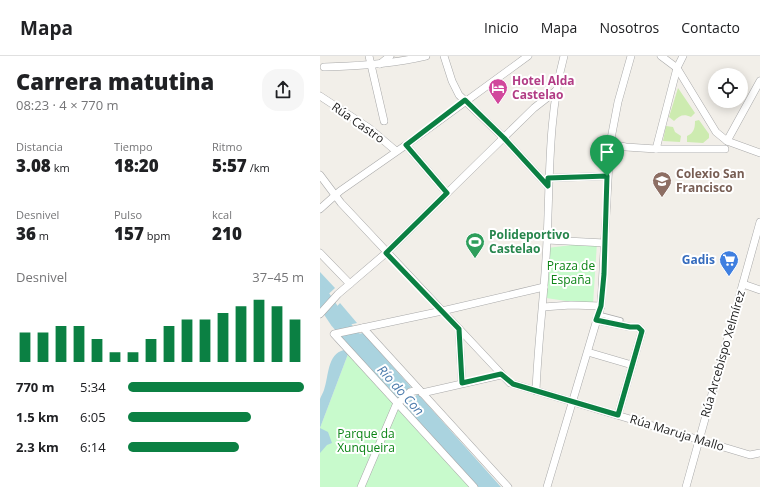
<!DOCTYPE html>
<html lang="es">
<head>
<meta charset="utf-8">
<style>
  body { margin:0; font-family:"Open Sans",sans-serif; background:#f6f6f6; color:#202124; height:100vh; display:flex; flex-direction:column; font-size:15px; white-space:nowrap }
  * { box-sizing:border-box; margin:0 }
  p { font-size:13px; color:#757577 }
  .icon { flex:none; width:22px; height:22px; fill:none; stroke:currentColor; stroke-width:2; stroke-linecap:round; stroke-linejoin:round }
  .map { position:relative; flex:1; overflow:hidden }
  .panel { display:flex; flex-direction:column; background:#fff; width:320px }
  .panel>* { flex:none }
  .tools { position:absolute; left:388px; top:12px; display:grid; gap:8px }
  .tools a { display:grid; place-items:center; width:40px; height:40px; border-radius:50%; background:#fff; box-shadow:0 2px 10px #0003; font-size:20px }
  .pin { position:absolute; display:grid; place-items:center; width:34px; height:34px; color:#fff; margin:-41px -17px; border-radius:50% 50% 50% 0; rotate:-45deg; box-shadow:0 0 4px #0007 }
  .pin .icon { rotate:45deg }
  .round { display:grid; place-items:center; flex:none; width:42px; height:42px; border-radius:16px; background:#f6f6f6 }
  .summary { display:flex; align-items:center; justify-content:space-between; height:68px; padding:0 16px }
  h1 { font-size:22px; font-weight:800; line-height:30px }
  .metrics { display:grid; grid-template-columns:repeat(3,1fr); gap:6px; height:68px; padding:4px 16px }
  .metrics div { display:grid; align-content:center }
  .metrics b { font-size:17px; font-weight:800 }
  .metrics small { font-size:11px; font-weight:400 }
  .metrics p { font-size:11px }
  .chart { height:112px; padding:8px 16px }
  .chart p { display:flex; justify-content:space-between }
  .chart svg { width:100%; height:72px; margin-top:4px; stroke:#0b8043; stroke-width:6 }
  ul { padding:0 16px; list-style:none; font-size:13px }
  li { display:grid; grid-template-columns:64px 48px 1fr; align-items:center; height:30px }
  li i { height:10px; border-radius:5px; background:#0b8043 }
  header { display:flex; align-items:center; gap:24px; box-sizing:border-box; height:56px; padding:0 20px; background:#fff; border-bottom:1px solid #e0e0e0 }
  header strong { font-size:19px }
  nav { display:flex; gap:22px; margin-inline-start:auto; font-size:14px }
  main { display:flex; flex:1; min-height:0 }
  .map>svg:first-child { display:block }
</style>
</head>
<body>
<header>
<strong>Mapa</strong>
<nav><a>Inicio</a><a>Mapa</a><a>Nosotros</a><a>Contacto</a></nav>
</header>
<main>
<section class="panel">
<div class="summary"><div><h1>Carrera matutina</h1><p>08:23 · 4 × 770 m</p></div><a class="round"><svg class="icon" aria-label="share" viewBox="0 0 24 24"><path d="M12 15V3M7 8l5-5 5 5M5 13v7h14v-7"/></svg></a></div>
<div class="metrics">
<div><p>Distancia</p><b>3.08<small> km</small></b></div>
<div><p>Tiempo</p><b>18:20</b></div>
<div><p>Ritmo</p><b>5:57<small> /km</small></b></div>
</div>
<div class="metrics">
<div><p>Desnivel</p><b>36<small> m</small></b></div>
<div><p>Pulso</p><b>157<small> bpm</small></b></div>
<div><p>kcal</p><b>210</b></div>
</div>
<div class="chart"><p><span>Desnivel</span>37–45 m</p>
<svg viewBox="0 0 160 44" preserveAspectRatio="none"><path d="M5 44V26M15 44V26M25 44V22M35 44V22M45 44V30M55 44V38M65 44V38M75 44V30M85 44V22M95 44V18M105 44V18M115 44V14M125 44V10M135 44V6M145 44V10M155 44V18"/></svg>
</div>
<ul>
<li><b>770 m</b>5:34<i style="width:100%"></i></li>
<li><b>1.5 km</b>6:05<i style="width:70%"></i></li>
<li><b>2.3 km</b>6:14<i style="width:63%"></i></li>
</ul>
</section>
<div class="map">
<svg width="440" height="431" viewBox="0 0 440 431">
  <rect width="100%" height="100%" fill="#f2efe9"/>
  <g fill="#cdebb0">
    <path d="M358,32L375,57L371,61C364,58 360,59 354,65L349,61Z"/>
    <path d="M379,64L389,78V82L383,87L367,86V80C374,77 375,72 375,65Z"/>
    <path d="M346,70L353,71L355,76L361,80L360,86L343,85Z"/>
  </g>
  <g fill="#c8facc">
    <path d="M277,186L273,249L226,242L227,192Z"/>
    <path d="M28,298L153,431H0V372Z"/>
  </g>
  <g fill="#aad3df">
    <path d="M0,216L15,232L0,246Z"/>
    <path d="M20,247L37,267L15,272L11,257Z"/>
    <path d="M43,277L91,331L77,343L21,282Z"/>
    <path d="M24,294L28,298L0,372C0,363 0,351 0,343C1,340 3,337 4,334C9,320 7,298 24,294Z"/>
    <path d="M98,338L181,431H157L82,351Z"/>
    <path d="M0,372L8,376L12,387L7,389L0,397Z"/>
  </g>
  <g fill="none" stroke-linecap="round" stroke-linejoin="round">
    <path stroke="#aad3df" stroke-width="16" d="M0,238L18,265L45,296"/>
    <g stroke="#a9a9a9" stroke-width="5">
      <path id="lane" d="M278,258L301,264"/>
    </g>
    <g stroke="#a9a9a9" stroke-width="8">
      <g id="street">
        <path d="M49,0L64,65"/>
        <path d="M124,0L132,25L139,39L184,82L228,130"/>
        <path d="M341,0L357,12L396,76L407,85L440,97"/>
        <path d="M363,0L357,12L336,93H405"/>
        <path d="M60,8L70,0"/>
        <path d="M4,11C39,10 72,8 106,0"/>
        <path d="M0,40L49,72L76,95"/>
        <path d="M407,85L440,25"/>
        <path d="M290,88L306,91L336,93"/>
        <path d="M86,89L127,137"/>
        <path d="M0,119L21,147L190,327L430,399L440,397"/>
        <path d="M228,122L287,120"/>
        <path d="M0,153L20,135L86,89L208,0"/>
        <path d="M227,184L285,187"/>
        <path d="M0,197L30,228"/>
        <path d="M423,228L440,234"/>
        <path d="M223,251L251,249L281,250"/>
        <path d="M0,258L18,238L66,197L214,52L237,34"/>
        <path d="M276,264L310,271H318L322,275L298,359"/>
        <path d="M43,272L188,431"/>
        <path d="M139,273L142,327"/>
        <path d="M271,297L312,309"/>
        <path d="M216,335C218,284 225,234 227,184C230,123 228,59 244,0"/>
        <path d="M102,337L181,319"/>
        <path d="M41,431L76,349L90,336L99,334"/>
        <path d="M154,431L14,278L122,255L224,231"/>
        <path d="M227,431L281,250L290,88L298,46L311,0"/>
        <path d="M366,431L440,166"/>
      </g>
    </g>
    <use href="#lane" stroke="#fff" stroke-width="3.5"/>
    <use href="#street" stroke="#fff" stroke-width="7"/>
  </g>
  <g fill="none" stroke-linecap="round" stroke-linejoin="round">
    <g stroke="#fff" stroke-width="8">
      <path id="route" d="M145,44L184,82L228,130V122L287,120L284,218L281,250L276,264L310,271H318L322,275L298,359L193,328L181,318L142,327L139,273L66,197L127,137L86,89Z"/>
    </g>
    <use href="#route" stroke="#0b8043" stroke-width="5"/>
  </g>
  <defs>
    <g id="hotel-pin" transform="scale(1)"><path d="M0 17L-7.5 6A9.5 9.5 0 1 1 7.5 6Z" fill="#d1479c" stroke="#fff"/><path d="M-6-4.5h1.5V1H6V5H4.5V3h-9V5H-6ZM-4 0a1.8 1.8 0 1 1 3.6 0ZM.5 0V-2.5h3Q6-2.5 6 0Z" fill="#fff"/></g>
    <g id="school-pin" transform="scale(1)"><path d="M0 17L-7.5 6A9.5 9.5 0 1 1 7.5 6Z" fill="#8d6e63" stroke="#fff"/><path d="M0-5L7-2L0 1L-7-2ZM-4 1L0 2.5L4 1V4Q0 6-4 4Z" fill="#fff"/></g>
    <g id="stadium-pin" transform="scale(1)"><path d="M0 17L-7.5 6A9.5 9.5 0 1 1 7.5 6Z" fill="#2e9e5b" stroke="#fff"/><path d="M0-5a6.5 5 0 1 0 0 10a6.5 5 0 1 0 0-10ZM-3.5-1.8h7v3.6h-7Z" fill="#fff"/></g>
    <g id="supermarket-pin" transform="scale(1)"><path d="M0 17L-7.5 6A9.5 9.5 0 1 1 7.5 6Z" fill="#3f7fe0" stroke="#fff"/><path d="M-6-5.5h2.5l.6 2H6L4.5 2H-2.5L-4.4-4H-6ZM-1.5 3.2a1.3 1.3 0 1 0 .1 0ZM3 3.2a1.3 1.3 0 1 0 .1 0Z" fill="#fff"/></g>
  </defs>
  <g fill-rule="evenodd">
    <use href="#hotel-pin" x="178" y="32"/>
    <use href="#school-pin" x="342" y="125"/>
    <use href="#stadium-pin" x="155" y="186"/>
    <use href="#supermarket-pin" x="409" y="204"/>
  </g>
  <g text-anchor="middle" stroke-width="4" stroke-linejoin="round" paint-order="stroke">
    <g font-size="12" font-weight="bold" fill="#b23c85" stroke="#fff" text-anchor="start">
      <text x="192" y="29">Hotel Alda<tspan x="192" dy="14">Castelao</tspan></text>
    </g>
    <g font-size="12" fill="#222" stroke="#fff">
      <text transform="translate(38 67) rotate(35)" y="4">Rúa Castro</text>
      <text transform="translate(403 298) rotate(-74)" y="4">Rúa Arcebispo Xelmírez</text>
      <text transform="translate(357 377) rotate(17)" y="4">Rúa Maruja Mallo</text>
    </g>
    <g font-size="12" font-weight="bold" fill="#785e54" stroke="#fff" text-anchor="start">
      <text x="356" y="122">Colexio San<tspan x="356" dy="14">Francisco</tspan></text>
    </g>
    <g font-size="12" font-weight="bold" fill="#27864d" stroke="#fff" text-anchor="start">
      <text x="169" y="183">Polideportivo<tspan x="169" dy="14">Castelao</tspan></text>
    </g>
    <g font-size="12" font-weight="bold" fill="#366cbe" stroke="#fff" text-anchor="end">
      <text x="395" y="208">Gadis</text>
    </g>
    <g font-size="12" fill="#0c8416" stroke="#fff">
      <text x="251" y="214">Praza de<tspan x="251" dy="14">España</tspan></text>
      <text x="46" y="382">Parque da<tspan x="46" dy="14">Xunqueira</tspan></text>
    </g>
    <g font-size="13" font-style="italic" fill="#4a7aab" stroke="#fff">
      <text transform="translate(81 334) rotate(48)" y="5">Río do Con</text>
    </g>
  </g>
</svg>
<div class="tools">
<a><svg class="icon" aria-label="locate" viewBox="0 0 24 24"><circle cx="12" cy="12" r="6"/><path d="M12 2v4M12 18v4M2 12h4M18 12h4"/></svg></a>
</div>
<div class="pin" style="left:287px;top:120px;background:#1e9e55"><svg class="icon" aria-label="arrive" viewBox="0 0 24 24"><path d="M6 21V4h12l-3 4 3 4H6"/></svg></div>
</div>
</main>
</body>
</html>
